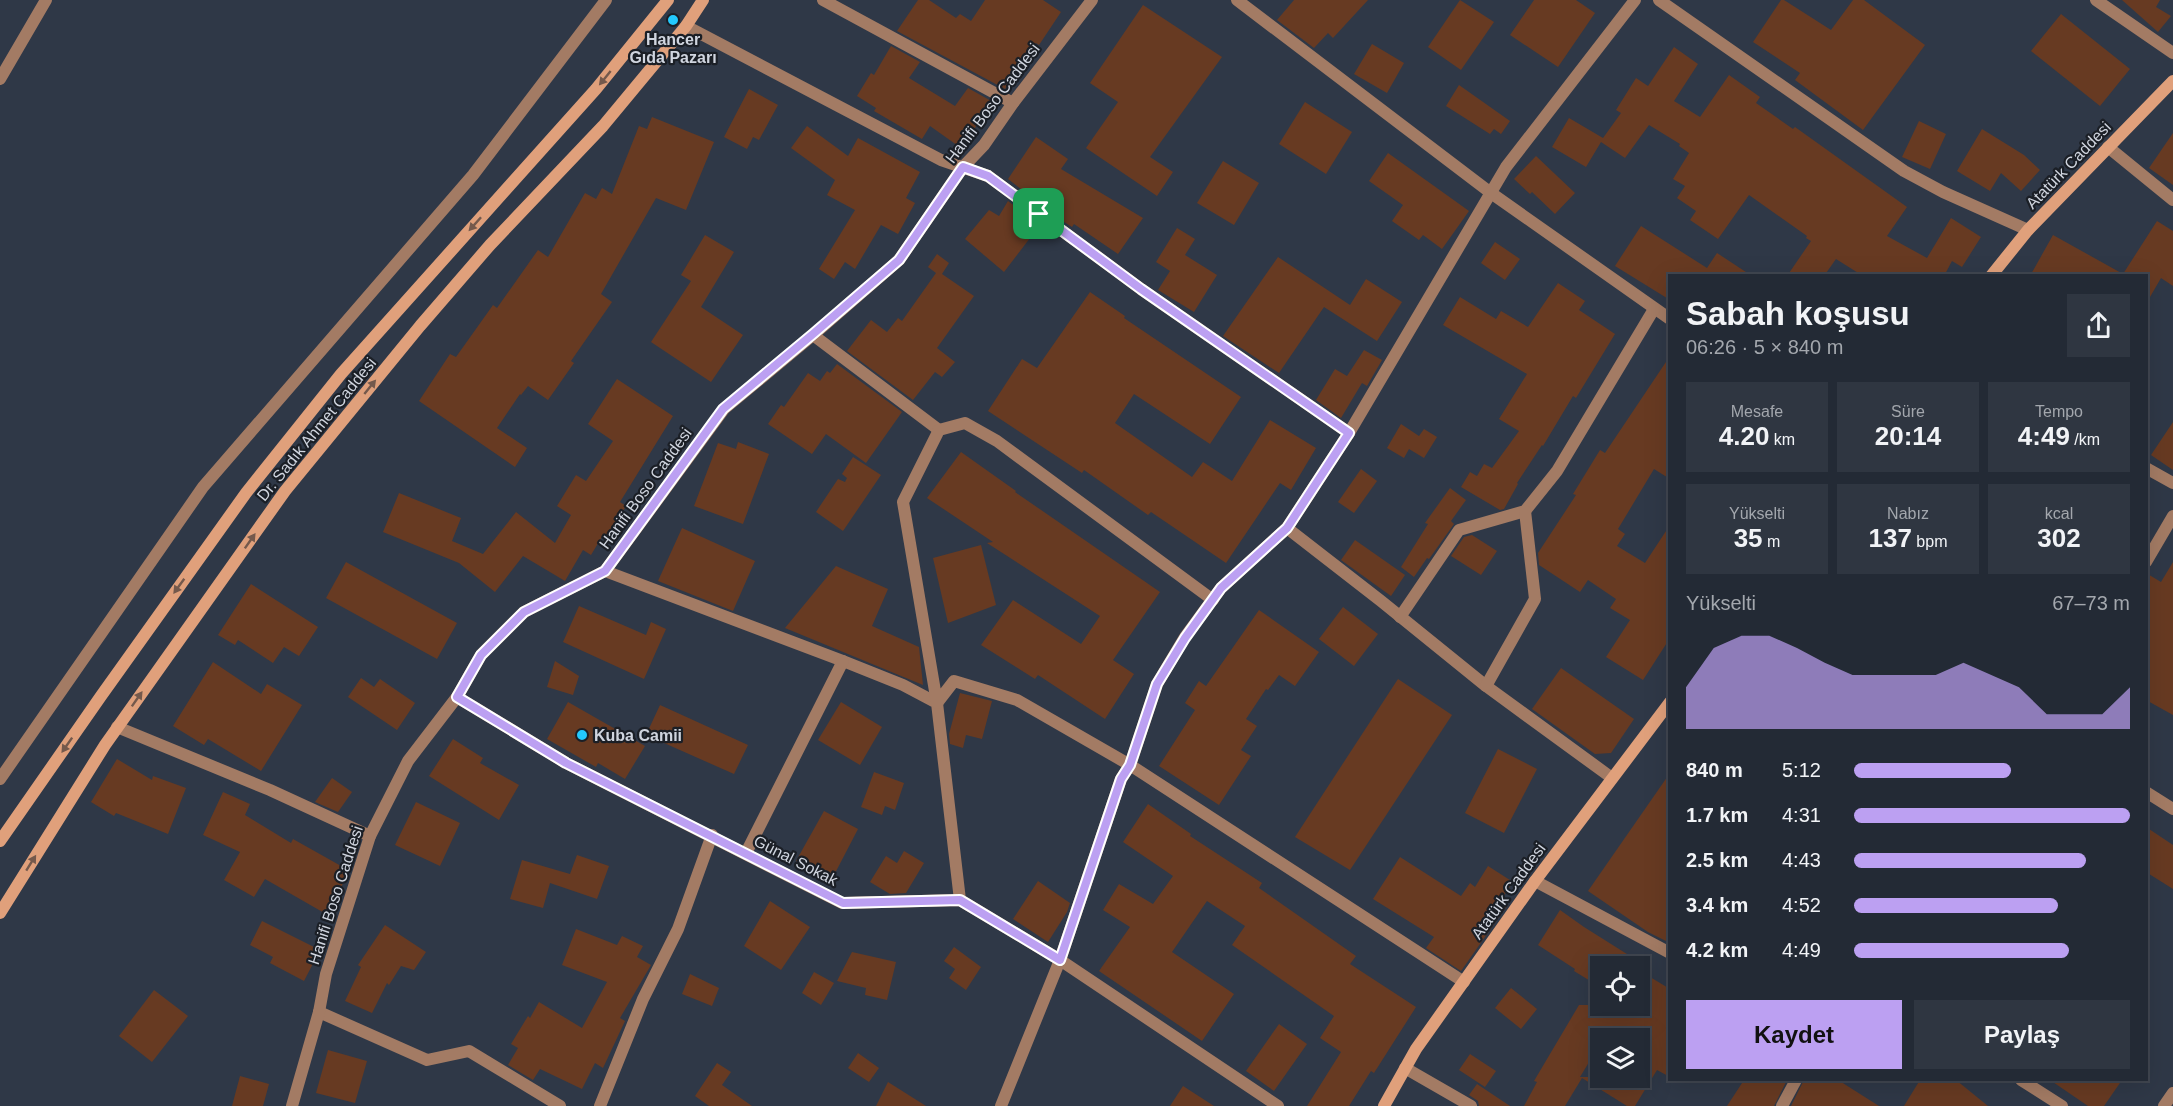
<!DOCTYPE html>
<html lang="tr">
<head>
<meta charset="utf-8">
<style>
  body { margin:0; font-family:Helvetica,sans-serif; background:#2f3641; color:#f1f3f6; height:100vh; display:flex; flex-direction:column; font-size:22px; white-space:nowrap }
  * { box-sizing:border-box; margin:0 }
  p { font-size:20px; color:#a3a7ad }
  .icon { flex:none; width:33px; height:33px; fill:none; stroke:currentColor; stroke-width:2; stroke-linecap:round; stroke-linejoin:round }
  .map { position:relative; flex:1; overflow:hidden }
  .side { position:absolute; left:1668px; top:274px; width:480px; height:807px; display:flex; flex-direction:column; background:#232a35; border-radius:0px; box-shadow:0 6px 24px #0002,0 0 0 2px #404650 }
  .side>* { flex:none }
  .fabs { position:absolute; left:1590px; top:956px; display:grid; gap:12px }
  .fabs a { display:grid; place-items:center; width:60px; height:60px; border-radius:0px; background:#232a35; box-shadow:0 6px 24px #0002,0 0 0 2px #404650; font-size:30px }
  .pin { position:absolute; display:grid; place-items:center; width:51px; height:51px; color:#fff; margin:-26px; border-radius:12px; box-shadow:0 3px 9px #0006 }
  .round { display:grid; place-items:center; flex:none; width:63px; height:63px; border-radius:0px; background:#2f3641 }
  .head { display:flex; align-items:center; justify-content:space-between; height:102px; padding:0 18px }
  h1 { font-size:33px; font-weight:700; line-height:45px }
  .figures { display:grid; grid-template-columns:repeat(3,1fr); gap:9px; height:102px; padding:6px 18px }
  .figures div { display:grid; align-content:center; border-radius:0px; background:#2f3641; text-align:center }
  .figures b { font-size:26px; font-weight:700 }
  .figures small { font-size:16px; font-weight:400 }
  .figures p { font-size:16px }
  .chart { height:168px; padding:12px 18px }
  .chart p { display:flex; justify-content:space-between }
  .chart svg { width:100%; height:108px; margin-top:6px; fill:#bca0f2; opacity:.7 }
  .primary-button { display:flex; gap:12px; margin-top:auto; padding:12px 18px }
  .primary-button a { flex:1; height:69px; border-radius:0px; background:#bca0f2; color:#111; font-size:24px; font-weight:700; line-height:69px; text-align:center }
  .primary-button a+a { background:#2f3641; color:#f1f3f6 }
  ul { padding:0 18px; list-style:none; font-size:20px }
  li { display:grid; grid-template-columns:96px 72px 1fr; align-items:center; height:45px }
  li i { height:15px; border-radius:8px; background:#bca0f2 }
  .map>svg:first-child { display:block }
</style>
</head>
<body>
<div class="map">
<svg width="2173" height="1106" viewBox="0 0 2173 1106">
  <rect width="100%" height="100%" fill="#2f3847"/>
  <g fill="#673a22" fill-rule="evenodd">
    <path d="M918,0H929L956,18L960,14L971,21L985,0H1043L1061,12L1039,45L1036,43L1005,89L897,31Z"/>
    <path d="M1294,0H1368L1333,38L1328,33L1314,48L1277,20Z"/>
    <path d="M1460,0L1494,22L1461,70L1428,47Z"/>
    <path d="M1534,0H1576L1595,13L1558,67L1510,35Z"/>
    <path d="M1781,0H1784L1831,30L1853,0H1864L1925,45L1863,130L1795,80L1800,73L1753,42Z"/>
    <path d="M2122,0H2160L2156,7L2171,16L2158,32Z"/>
    <path d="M1143,5L1222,57L1150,157L1173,172L1157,196L1086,148L1118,102L1090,83Z"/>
    <path d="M2061,14L2130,69L2100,106L2031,51Z"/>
    <path d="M1372,44L1404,63L1387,93L1354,74Z"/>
    <path d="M891,46L920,62L909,78L955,106L968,88L993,102L961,148L930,126L922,139L874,111L876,108L857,96L871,73L874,75Z"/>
    <path d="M1674,47L1698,64L1674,101L1700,117L1729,75L1760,97L1756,103L1793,129L1795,127L1907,207L1887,236L1927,258L1951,218L1981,237L1962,267L1952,261L1944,276H1863L1836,259L1824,276H1787L1811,241L1806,238L1807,236L1749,195L1718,239L1690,220L1696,211L1677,198L1685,186L1673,179L1689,153L1679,146L1680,144L1649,125L1625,158L1601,142L1586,167L1552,147L1569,118L1603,138L1621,113L1616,110L1636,78L1648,86Z"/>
    <path d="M1459,85L1510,121L1501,134L1494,129L1490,134L1446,106Z"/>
    <path d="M749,89L778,105L759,140L753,137L747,149L724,137Z"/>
    <path d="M1305,102L1352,132L1326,174L1279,144Z"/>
    <path d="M652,117L714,142L686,210L656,198L601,294L612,302L571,361L574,363L548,400L528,386L521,395L520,394L497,428L527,448L515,467L419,401L450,354L456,357L493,305L497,308L538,250L548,257L585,193L596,199L602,188L612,194L639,126L647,129Z"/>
    <path d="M1919,121L1946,134L1930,169L1902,157Z"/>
    <path d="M807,126L848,156L858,138L920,172L906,198L915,203L898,234L881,225L855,269L845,262L834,279L819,269L855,210L827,195L835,180L791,148Z"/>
    <path d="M1982,129L2024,155L2040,170L2021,191L2001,173L1990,191L1957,171Z"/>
    <path d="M2173,133V185L2149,168Z"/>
    <path d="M1036,137L1068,159L1061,169L1143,218L1118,254L1074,224L1072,227L1064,222L1008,179Z"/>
    <path d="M1388,153L1469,211L1442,249L1423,235L1419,240L1392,221L1403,205L1369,181Z"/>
    <path d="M1536,156L1575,193L1555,214L1532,192L1530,194L1514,179Z"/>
    <path d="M1223,161L1259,183L1234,225L1197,203Z"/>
    <path d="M1008,201L1040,225L1004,272L965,239L989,210L999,216Z"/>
    <path d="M2157,221L2173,231V286L2161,278L2146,304V276H2030L2053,235L2123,274Z"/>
    <path d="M1641,226L1707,268L1717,253L1752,276H1670V300L1615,266Z"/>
    <path d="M1177,228L1195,239L1185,255L1217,275L1194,312L1158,290L1170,271L1156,262Z"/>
    <path d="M705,235L734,252L701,307L743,335L711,382L651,342L691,281L681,275Z"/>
    <path d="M1495,242L1520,259L1505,280L1481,263Z"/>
    <path d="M937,254L949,263L942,274L974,296L937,348L955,362L942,377L935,372L913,400L847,351L871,320L887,332L898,318L902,321L936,273L928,267Z"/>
    <path d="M1278,257L1350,305L1366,279L1402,302L1377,341L1324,307L1279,373L1223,336Z"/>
    <path d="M1558,283L1585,301L1579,310L1615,334L1576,398L1573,396L1543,446L1542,445L1517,483L1518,484L1504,509L1500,510L1461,487L1470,472L1477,476L1484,464L1492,468L1519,431L1499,419L1527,374L1443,325L1460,297L1496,319L1501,311L1528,327Z"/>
    <path d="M1090,292L1125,316L1124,318L1241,397L1210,444L1134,394L1115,423L1192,477L1203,462L1232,481L1270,420L1316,448L1291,490L1280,483L1226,563L1151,512L1148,515L1084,470L1082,473L988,411L1022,359L1037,368Z"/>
    <path d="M1364,350L1382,360L1367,386L1362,383L1341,418L1316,400L1335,369L1347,376Z"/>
    <path d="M1670,356V479L1654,469L1618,529L1625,534L1617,546L1645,563L1670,525V638L1643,680L1606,657L1630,620L1610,608L1616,599L1588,580L1580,592L1539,565L1538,553L1576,495L1573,494L1600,450L1605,453Z"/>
    <path d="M837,364L902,412L866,463L826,434L812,454L768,424L781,405L784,407L808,373L820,381L827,371L830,373Z"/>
    <path d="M617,379L673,416L620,502L626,506L607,537L603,535L591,555L583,550L565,581L523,556L495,592L459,563L383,532L399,493L461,518L452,541L483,554L516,512L555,543L571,515L557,506L576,475L586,481L613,441L588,424Z"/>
    <path d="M2173,422V470L2151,455Z"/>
    <path d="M1401,424L1419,436L1424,429L1437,437L1424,458L1409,449L1404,458L1387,448Z"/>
    <path d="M738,442L769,454L743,524L694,506L718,443L736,449Z"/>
    <path d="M961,452L1016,491L1015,492L1160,592L1113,660L1134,674L1105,719L1038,675L1035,679L981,645L1013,600L1081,644L1100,616L987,543L993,542L927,498Z"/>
    <path d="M853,457L881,475L843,531L816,512L838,479L845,482L847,478L842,474Z"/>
    <path d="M1361,469L1377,481L1354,513L1338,502Z"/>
    <path d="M1450,488L1466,500L1451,521L1454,524L1429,559L1427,558L1414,577L1401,567L1428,524L1425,523Z"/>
    <path d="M682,528L755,561L733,611L658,581Z"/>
    <path d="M1472,535L1497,551L1481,575L1451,556L1464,537Z"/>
    <path d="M1355,540L1405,575L1391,596L1341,560Z"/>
    <path d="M981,545L996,605L948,623L933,558Z"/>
    <path d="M346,562L457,623L437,659L326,598Z"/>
    <path d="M2173,562V715L2146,700V573L2161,582Z"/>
    <path d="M836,566L888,589L872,626L919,647L923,685L785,628Z"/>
    <path d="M251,584L318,627L299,656L284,647L273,663L238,640L235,645L218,635Z"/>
    <path d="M579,606L646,635L651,622L666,629L644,679L563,642Z"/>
    <path d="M1343,607L1378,634L1354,666L1319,639Z"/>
    <path d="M1259,610L1319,652L1295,686L1279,675L1268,690L1266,689L1246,719L1257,726L1241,750L1251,756L1219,805L1159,766L1195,710L1185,703L1199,681L1206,686Z"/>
    <path d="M555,661L579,676L573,695L547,687Z"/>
    <path d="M213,662L261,694L267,684L302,705L261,771L208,739L204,745L173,726Z"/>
    <path d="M1561,668L1634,719L1611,753L1595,754L1532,709Z"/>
    <path d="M361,678L374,687L380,679L415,703L397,730L348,697Z"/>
    <path d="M1398,679L1452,715L1350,870L1295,837Z"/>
    <path d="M960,693L992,701L982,739L966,735L963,748L950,744L949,734Z"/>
    <path d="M568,702L645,746L625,779L598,763L596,767L547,739Z"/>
    <path d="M841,702L882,727L860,765L818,740Z"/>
    <path d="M660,705L748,745L734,774L646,735Z"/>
    <path d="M453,739L483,758L480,763L519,785L499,820L429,776Z"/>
    <path d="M1498,749L1537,769L1504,833L1465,813Z"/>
    <path d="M117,759L152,780L153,776L186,788L168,834L116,813L114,816L91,802Z"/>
    <path d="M874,772L904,783L895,810L885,806L882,815L861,807Z"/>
    <path d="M1670,773V943L1648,932L1588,891Z"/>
    <path d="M332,778L352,792L338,812L315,802Z"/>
    <path d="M223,792L250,804L245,815L291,843L293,839L350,871L326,914L265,879L254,897L224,880L240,852L203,835Z"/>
    <path d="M416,802L460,823L440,866L395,845Z"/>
    <path d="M1148,804L1191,834L1190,836L1262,883L1259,888L1356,956L1350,964L1416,1007L1374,1073L1371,1071L1349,1106H1307L1341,1052L1320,1038L1334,1016L1232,945L1245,926L1207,901L1172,952L1234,994L1202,1041L1099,971L1130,927L1103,910L1119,884L1153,904L1173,876L1123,842Z"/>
    <path d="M824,811L858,829L832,879L796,861Z"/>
    <path d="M2146,827L2173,845V889L2146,872Z"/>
    <path d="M904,851L924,863L906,893L890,894L870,882L886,856L897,863Z"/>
    <path d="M577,855L609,866L597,899L550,883L543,908L510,899L522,860L570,874Z"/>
    <path d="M1400,857L1461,896L1470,883L1475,887L1488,866L1513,882L1499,903L1506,907L1461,971L1426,948L1434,937L1373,899Z"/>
    <path d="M1038,881L1070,903L1067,912L1048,942L1013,919Z"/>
    <path d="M770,901L810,927L781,970L744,946Z"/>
    <path d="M1560,910L1584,927L1646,966H1600V987L1574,971L1575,969L1538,945Z"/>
    <path d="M262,921L320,950L304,981L270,963L273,957L250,945Z"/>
    <path d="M385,925L426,952L414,970L401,966L389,985L387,983L372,1013L345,1001L361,967L358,965Z"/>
    <path d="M576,929L617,945L622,936L643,946L637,957L651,965L620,1018L625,1021L603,1068L595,1063L582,1089L540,1069L533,1080L508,1065L518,1048L511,1044L528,1016L530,1018L539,1002L582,1028L607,982L562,965Z"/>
    <path d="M954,947L981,967L966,990L949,978L955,969L944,961Z"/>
    <path d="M852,952L896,962L887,1000L865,995L866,988L837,981Z"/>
    <path d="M1640,971L1670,989V1077L1657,1070L1635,1106H1627L1582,1078L1565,1106H1524L1537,1082L1534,1081L1579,1005H1640ZM1600,1038H1640V1077H1580L1600,1044Z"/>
    <path d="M814,972L834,983L821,1005L802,993Z"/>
    <path d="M690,974L719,988L712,1006L682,994Z"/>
    <path d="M1511,988L1537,1009L1521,1029L1495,1008Z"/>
    <path d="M154,990L188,1016L152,1062L119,1036Z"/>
    <path d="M1279,1024L1307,1044L1274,1091L1246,1071Z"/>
    <path d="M328,1050L367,1061L355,1103L316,1093Z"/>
    <path d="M858,1053L879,1068L869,1082L848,1068Z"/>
    <path d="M1470,1054L1496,1071L1485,1087L1459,1070Z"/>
    <path d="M717,1063L731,1072L722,1085L752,1106H709L695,1096Z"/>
    <path d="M240,1076L269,1084L263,1106H232Z"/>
    <path d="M1744,1080H1787L1774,1106H1727Z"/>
    <path d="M1804,1080H1838L1879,1106H1791Z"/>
    <path d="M1920,1080H1956L1988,1106H1904Z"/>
    <path d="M2050,1080H2122L2104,1106H2088Z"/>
    <path d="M888,1082L926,1106H876Z"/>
    <path d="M1477,1084L1510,1106H1479L1478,1101L1469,1095Z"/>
    <path d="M1183,1086L1214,1106H1170Z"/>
  </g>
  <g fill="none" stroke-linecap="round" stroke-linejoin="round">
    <g stroke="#a37b64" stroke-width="12">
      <path d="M823,0L1013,103"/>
      <path d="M1237,0L1491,193L1670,319"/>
      <path d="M1659,0L1904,171L1943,192L2028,230"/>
      <path d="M2096,0L2173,53"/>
      <path d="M686,26L941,160L988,176L1141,289L1349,433"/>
      <path d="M0,79L46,0"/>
      <path d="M2108,147L2173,200"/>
      <path d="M813,335L939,430"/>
      <path d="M2146,468L2173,483"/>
      <path d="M1287,528L1381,601L1486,686L1612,778"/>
      <path d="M2146,562L2173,516"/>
      <path d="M605,571L843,661L903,685L937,703L960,900"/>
      <path d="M1213,600L997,441L965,423L939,430L903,502L937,703L954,681L1017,700L1130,765L1464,982"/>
      <path d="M1400,617L1459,530L1525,511L1557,471L1654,309"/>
      <path d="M1486,686L1535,599L1525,511"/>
      <path d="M457,697L566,763L842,903L960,900L1060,960L1278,1106"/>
      <path d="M117,727L270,790L370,836"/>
      <path d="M0,779L203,487L473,175L606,0"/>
      <path d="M2146,792L2173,809"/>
      <path d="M746,853L843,661"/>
      <path d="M1535,881L1670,953"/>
      <path d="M319,1012L427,1060L469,1051L560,1106"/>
      <path d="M1405,1068L1471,1106"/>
      <path d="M2021,1080L2062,1106"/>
      <path d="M292,1106L319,1012L326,974L370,836L408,761L457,697L481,655L524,612L605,571L724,409L813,335L899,260L963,167L984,145L1013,103L1092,0"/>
      <path d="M600,1106L643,999L678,929L712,835"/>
      <path d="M1001,1106L1060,960L1121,779L1130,765L1157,684L1185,637L1221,588L1287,528L1349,433L1506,167L1635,0"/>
      <path d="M1782,1106L1796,1080"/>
      <path d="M2164,1106L2173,1093"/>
    </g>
    <g stroke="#e0a07b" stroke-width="12">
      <path d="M1991,276L2028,230L2173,81"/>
      <path d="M0,841L101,696L246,493L341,374L596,89L668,0"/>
      <path d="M0,913L105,745L285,491L420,326L490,245L603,126L686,26L703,0"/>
      <path d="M1384,1106L1416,1049L1535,881L1670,702"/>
    </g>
  </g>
  <defs><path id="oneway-solid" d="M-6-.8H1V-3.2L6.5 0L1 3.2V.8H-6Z" transform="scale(1.5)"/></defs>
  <g fill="#74594c">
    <use href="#oneway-solid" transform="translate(605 78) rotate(129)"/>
    <use href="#oneway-solid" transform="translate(475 224) rotate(132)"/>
    <use href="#oneway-solid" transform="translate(370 387) rotate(-51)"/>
    <use href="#oneway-solid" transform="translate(250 541) rotate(-55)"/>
    <use href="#oneway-solid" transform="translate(179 586) rotate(126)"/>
    <use href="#oneway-solid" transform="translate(137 699) rotate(-55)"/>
    <use href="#oneway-solid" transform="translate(67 745) rotate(125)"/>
    <use href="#oneway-solid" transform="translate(31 863) rotate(-58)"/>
  </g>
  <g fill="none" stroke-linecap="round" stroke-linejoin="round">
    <g stroke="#fff" stroke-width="12">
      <path id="route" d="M963,167L988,176L1141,289L1349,433L1287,528L1221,588L1185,638L1157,684L1130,765L1121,779L1060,960L960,900L843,903L566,763L457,697L481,655L524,612L605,571L723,409L813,334L899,260Z"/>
    </g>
    <use href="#route" stroke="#bca0f2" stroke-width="8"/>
  </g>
  <g fill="#23c9fe" stroke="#1b1f26" stroke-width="2">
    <circle cx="673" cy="20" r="6"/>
    <circle cx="582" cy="735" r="6"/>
  </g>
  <g text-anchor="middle" stroke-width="4.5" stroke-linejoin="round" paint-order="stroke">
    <g font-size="16" font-weight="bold" fill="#d0d5df" stroke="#1b1f26">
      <text x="673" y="45">Hancer<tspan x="673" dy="18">Gıda Pazarı</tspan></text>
      <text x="594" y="741" text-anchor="start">Kuba Camii</text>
    </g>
    <g font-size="16" fill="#d0d5df" stroke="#1b1f26">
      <text transform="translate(992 103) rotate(-53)" y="6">Hanifi Boso Caddesi</text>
      <text transform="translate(2068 165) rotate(-46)" y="6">Atatürk Caddesi</text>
      <text transform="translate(316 429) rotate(-51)" y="6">Dr. Sadık Ahmet Caddesi</text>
      <text transform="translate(645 488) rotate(-54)" y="6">Hanifi Boso Caddesi</text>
      <text transform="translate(796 860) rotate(27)" y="6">Günal Sokak</text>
      <text transform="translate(1508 891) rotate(-54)" y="6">Atatürk Caddesi</text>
      <text transform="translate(335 895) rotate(-72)" y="6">Hanifi Boso Caddesi</text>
    </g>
  </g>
</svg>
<div class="fabs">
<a><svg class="icon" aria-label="locate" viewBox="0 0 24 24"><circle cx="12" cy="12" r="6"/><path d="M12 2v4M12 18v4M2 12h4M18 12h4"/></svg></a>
<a><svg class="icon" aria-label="layers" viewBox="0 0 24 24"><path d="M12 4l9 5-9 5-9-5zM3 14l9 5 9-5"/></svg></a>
</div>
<div class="pin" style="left:1039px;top:214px;background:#1e9e55"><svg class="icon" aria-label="arrive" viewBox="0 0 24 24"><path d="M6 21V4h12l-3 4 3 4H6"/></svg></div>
<section class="side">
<div class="head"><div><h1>Sabah koşusu</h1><p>06:26 · 5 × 840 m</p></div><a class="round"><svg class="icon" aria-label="share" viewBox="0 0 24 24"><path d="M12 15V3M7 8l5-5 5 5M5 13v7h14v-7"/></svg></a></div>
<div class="figures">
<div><p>Mesafe</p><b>4.20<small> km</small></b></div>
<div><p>Süre</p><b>20:14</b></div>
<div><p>Tempo</p><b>4:49<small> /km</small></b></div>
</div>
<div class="figures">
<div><p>Yükselti</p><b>35<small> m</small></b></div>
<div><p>Nabız</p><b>137<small> bpm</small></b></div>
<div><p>kcal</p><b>302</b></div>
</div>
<div class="chart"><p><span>Yükselti</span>67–73 m</p>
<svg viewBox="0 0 160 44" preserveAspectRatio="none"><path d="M0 44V27L10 11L20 6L30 6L40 11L50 17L60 22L70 22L80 22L90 22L100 17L110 22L120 27L130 38L140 38L150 38L160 27V44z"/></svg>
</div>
<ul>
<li><b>840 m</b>5:12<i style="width:57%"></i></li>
<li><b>1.7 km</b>4:31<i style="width:100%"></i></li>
<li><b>2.5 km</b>4:43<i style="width:84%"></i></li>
<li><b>3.4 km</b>4:52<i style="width:74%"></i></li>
<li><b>4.2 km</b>4:49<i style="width:78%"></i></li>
</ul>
<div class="primary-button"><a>Kaydet</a><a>Paylaş</a></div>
</section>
</div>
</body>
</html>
